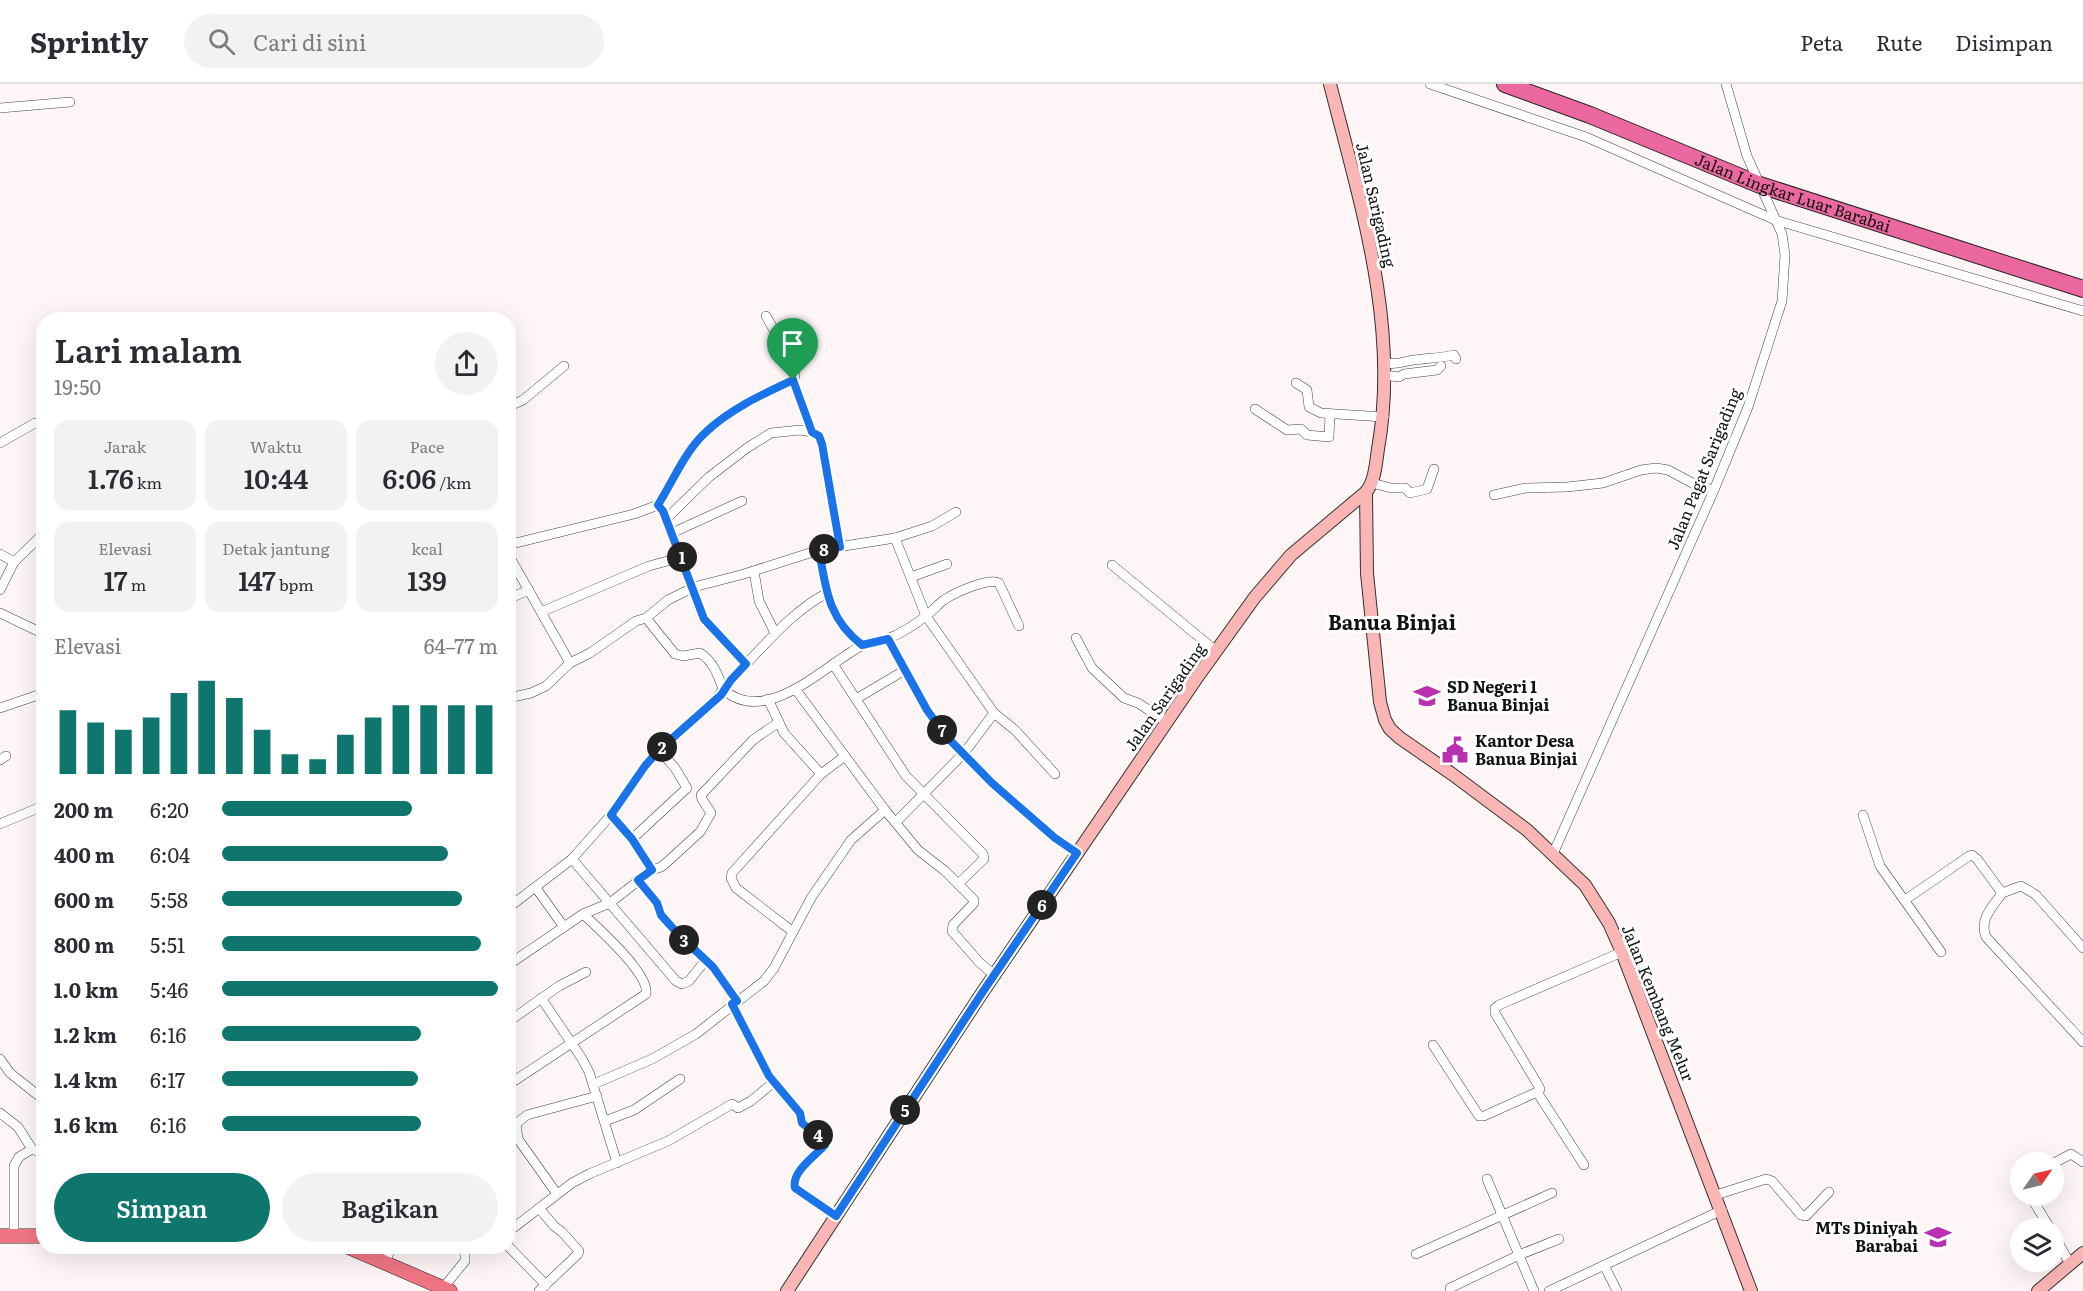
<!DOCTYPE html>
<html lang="id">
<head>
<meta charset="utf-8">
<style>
  body { margin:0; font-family:Literata,serif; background:#f2f2f3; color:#2b2b33; height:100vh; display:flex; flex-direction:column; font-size:22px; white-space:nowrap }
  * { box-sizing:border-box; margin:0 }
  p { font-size:20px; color:#7c7c81 }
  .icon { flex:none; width:33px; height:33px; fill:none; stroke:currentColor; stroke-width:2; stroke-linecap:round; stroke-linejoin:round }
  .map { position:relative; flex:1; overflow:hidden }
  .side { position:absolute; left:36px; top:228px; width:480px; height:942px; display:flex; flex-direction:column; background:#fff; border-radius:24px; box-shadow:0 6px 24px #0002 }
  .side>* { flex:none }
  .needle { width:39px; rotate:56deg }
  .buttons { position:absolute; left:2010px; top:1068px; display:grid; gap:12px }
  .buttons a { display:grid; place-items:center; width:54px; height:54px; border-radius:50%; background:#fff; box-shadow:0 6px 24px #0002; font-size:30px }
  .pin { position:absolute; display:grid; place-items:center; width:51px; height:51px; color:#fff; margin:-62px -26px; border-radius:50% 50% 50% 0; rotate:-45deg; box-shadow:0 0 6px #0007 }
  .pin .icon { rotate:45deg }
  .km { position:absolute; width:30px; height:30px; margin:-15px; border-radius:50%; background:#222; color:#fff; font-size:16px; line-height:30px; text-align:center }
  .round { display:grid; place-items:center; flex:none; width:63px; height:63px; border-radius:32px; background:#f2f2f3 }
  .headline { display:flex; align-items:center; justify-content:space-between; height:102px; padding:0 18px }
  h1 { font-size:33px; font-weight:600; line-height:45px }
  .figures { display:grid; grid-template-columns:repeat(3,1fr); gap:9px; height:102px; padding:6px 18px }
  .figures div { display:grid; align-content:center; border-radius:15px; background:#f2f2f3; text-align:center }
  .figures b { font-size:26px; font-weight:600 }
  .figures small { font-size:16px; font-weight:400 }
  .figures p { font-size:16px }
  .chart { height:168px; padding:12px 18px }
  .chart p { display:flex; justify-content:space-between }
  .chart svg { width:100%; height:108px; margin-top:6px; stroke:#0f766e; stroke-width:6 }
  .primary-button { display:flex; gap:12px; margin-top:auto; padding:12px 18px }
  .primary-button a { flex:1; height:69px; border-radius:36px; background:#0f766e; color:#fff; font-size:24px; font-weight:600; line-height:69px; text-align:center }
  .primary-button a+a { background:#f2f2f3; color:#2b2b33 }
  ul { padding:0 18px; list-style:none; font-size:20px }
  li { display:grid; grid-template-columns:96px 72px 1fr; align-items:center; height:45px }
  li i { height:15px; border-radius:8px; background:#0f766e }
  header { display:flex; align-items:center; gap:36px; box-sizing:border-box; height:84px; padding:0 30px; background:#fff; border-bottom:2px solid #e1e1e2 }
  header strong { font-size:28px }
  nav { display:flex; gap:33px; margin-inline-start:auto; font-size:21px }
  .search { width:420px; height:54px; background:#f2f2f3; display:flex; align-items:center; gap:15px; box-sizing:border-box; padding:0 21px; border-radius:33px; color:#7c7c81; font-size:22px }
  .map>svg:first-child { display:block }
</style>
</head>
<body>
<header>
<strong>Sprintly</strong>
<div class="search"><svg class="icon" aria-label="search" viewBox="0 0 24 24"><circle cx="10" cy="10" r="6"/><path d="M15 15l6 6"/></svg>Cari di sini</div>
<nav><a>Peta</a><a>Rute</a><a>Disimpan</a></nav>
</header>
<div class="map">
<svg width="2083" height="1207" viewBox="0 0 2083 1207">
  <rect width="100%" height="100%" fill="#fef6f6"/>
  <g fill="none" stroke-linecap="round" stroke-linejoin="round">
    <g stroke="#444" stroke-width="10">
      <g id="street">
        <path d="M1430,0L1586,53L1775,136L2083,227"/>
        <path d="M0,24L70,18"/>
        <path d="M766,232L795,283V292L793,296L812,348"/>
        <path d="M1384,279C1401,281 1399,278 1414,276C1427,274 1441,274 1454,271L1456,275"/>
        <path d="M1384,291L1399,293L1404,290L1437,286L1441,282"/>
        <path d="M1296,299L1307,306L1309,323L1321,329L1384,333"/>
        <path d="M508,323L523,316L564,282"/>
        <path d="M1255,325L1287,346L1301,345L1307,351L1329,353L1330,330"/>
        <path d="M0,359L35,339"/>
        <path d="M1372,399L1391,404H1405L1410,409L1427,405L1434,385"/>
        <path d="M1494,411L1526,404L1567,403L1603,399L1641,386L1656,384L1668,386L1698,402L1714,406"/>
        <path d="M658,421C673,397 685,367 706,348C730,325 763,310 793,296"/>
        <path d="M666,435L709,393L747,364L771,349L800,346L812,348L819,352L822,360L840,463"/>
        <path d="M672,449L742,417"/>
        <path d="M895,454L932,442L956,428"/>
        <path d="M508,461L634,430L658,421L663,427L704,535L746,580L723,605"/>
        <path d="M819,466C826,506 828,535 863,561"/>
        <path d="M0,470L14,478"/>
        <path d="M508,470L570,579"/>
        <path d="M1112,481L1216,567"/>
        <path d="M754,487L759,517L775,549"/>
        <path d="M911,493L947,480"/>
        <path d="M0,506L14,478L44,449"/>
        <path d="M508,515L529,506"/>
        <path d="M541,528L649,482L682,473"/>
        <path d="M0,529L44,550"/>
        <path d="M646,534L675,570L683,572L700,569C713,577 718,591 723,605"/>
        <path d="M1076,554L1092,584L1124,614L1138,619L1167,638"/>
        <path d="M888,555L927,626L945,651L992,699L1055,754L1077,769"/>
        <path d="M746,580C771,554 795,526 827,509"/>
        <path d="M833,580L906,692L983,770L984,775L958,800"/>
        <path d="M796,606L885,726"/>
        <path d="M508,614L531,609L546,602L570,579L590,569L636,537L646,534L668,516L694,503L744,490L819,466L895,454L926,532L994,629L1015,646L1055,690"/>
        <path d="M768,615L784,649L821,690L845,672"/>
        <path d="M856,615L905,586"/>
        <path d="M0,624L44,609"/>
        <path d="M0,676L6,672"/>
        <path d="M1863,731L1880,782L1941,868"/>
        <path d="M896,738L964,669L994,629"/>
        <path d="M0,740L38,724"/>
        <path d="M632,755L687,704L675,684L659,666"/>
        <path d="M1553,770L1714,406L1748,323L1782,217L1785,171L1782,150L1747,72L1726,0"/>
        <path d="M572,775L676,897L682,900L689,897L705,877"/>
        <path d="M652,786L661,783L666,779L700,748L711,729L702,715L701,711L753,656L779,638"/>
        <path d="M638,796L657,819L661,831L679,851L713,883L737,917"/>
        <path d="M536,804L564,843"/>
        <path d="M2002,809C1992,824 1979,835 1986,853L2083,958"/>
        <path d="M1905,816L1969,772L1972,771L1977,775L2002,809L2021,802L2036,811L2083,864"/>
        <path d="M508,824L572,775L611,731L645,682L659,666L716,616L723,605C765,644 824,582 861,562C869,558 879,559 887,555C900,550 916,540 927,531C933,527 938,520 944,516C954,509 989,493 999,499L1019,542"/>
        <path d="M792,847L736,804L731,794L732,789L821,690"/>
        <path d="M508,881L583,830L610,819L652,786L632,755L611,731"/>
        <path d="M541,914L581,973L589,988L617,1079"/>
        <path d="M732,920L769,992L800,1029L803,1039L825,1058V1061C815,1072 791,1089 795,1104L836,1133"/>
        <path d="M508,938L559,902L586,888"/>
        <path d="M1433,961L1479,1032H1484L1537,1008L1540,1005L1538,1001L1495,929V924L1499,921L1622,868"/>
        <path d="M0,975L10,989L44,1016"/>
        <path d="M594,1000L652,975L696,950L764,897L774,884L811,814L851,756L885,726L918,766L945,787L974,816V819L953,841L952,847L979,878L994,891"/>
        <path d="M508,1001L646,910C650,890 598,844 583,830"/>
        <path d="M1537,1008L1584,1081"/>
        <path d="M0,1029L18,1043L32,1065L44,1070"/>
        <path d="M605,1037L634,1026L680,995"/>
        <path d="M2054,1079L2071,1070L2083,1078"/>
        <path d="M1487,1095L1534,1207"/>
        <path d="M557,1110L518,1055L516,1040L527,1031L597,1012"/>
        <path d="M1716,1111L1766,1095L1772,1097L1801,1131L1806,1132L1829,1108"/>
        <path d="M2030,1112L2050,1144"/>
        <path d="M539,1124L554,1142L562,1148L579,1167L578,1170L539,1207"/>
        <path d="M508,1148L572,1099L589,1090L668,1057L732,1020L738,1024L751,1017L774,998"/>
        <path d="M2054,1151L2070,1180"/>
        <path d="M14,1152V1082L19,1073L32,1065"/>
        <path d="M508,1162L546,1201"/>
        <path d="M1416,1170L1552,1109"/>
        <path d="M384,1178L393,1162"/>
        <path d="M1604,1181L1617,1207"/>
        <path d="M443,1204L465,1177V1170L460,1162"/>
        <path d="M1450,1204L1519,1171L1559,1155"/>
        <path d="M1549,1207L1722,1126"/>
      </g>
    </g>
    <g stroke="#333" stroke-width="14">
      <g id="secondary">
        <path d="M1366,408L1367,489L1380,618L1385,636L1390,645L1400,654L1452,690L1527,746L1585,801L1609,839L1622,868L1751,1207"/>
        <path d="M787,1207L982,909L1196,595L1255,513L1291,471L1366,408C1375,397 1376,379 1378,365C1400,242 1360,118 1330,0"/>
        <path d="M2038,1207L2083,1169"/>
      </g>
    </g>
    <g stroke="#222" stroke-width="15">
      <g id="primary">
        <path d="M0,1152H44"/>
        <path d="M346,1162L450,1207"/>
      </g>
    </g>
    <g stroke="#222" stroke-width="18">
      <g id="highway">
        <path id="s1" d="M1505,0L1590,31L1760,101L2083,205"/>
      </g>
    </g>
    <use href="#street" stroke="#fff" stroke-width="9"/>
    <use href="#secondary" stroke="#fab6b5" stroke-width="12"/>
    <use href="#primary" stroke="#ef7584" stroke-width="14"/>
    <use href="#highway" stroke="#eb67a0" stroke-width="16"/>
  </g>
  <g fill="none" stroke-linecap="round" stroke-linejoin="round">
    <g stroke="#fff" stroke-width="12">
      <path id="route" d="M793,296L812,348L819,352L822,360L840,463L819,466C826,505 828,535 862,561L888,555L927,626L945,651L992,699L1055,754L1077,769L982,909L836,1132L795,1104C791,1088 815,1072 825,1061V1058L802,1039L800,1029L769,992L732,920L737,917L713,883L679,851L661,831L657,819L638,796L652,786L632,755L611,731L645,682L659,666L721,611L731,596L746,580L704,535L663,427L658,421C673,397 685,367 706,348C730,325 763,310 793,296Z"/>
    </g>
    <use href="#route" stroke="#1a73e8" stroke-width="8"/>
  </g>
  <defs>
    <g id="school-bare" transform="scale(2.07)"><path d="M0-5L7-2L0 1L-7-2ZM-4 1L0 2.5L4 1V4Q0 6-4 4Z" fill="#b931b0" stroke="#fff" stroke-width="2.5" paint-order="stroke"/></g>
    <g id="civic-bare" transform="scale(2.07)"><path d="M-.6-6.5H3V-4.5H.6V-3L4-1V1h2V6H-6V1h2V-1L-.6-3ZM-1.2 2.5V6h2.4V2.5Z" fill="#b931b0" stroke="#fff" stroke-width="2.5" paint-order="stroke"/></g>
  </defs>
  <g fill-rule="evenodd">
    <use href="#school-bare" x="1427" y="612"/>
    <use href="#civic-bare" x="1455" y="666"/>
    <use href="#school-bare" x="1938" y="1153"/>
  </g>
  <g text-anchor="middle" stroke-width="6" stroke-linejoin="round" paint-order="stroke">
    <g font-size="16" fill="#111" stroke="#fff">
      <text dy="6" stroke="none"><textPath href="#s1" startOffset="308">Jalan Lingkar Luar Barabai</textPath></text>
      <text transform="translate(1376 121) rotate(77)" y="6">Jalan Sarigading</text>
      <text transform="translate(1704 385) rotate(-68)" y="6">Jalan Pagat Sarigading</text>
      <text transform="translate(1165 613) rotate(-55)" y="6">Jalan Sarigading</text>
      <text transform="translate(1658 919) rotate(68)" y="6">Jalan Kembang Melur</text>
    </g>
    <g font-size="16" font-weight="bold" fill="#111" stroke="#fff" text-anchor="start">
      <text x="1447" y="609">SD Negeri 1<tspan x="1447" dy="18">Banua Binjai</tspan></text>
      <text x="1475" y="663">Kantor Desa<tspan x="1475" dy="18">Banua Binjai</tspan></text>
      <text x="1918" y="1150" text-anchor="end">MTs Diniyah<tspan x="1918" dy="18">Barabai</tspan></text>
    </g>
    <g font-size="20" font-weight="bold" fill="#111" stroke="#fff">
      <text x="1392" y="546">Banua Binjai</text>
    </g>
  </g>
</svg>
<div class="buttons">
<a><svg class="needle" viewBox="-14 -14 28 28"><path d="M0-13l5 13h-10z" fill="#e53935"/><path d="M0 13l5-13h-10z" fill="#7c7c81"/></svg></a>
<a><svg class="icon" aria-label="layers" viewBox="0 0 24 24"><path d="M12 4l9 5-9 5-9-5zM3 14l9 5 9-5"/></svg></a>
</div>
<div class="pin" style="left:793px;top:296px;background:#1e9e55"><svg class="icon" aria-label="arrive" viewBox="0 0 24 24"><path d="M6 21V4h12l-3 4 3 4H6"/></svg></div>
<b class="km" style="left:682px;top:473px">1</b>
<b class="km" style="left:662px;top:663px">2</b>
<b class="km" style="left:684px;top:856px">3</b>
<b class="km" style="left:818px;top:1051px">4</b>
<b class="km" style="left:905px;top:1026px">5</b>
<b class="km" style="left:1042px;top:821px">6</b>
<b class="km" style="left:942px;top:646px">7</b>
<b class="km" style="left:824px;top:465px">8</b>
<section class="side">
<div class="headline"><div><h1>Lari malam</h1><p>19:50</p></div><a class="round"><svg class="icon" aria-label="share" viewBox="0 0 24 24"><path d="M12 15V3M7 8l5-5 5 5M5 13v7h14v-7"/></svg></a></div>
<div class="figures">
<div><p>Jarak</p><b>1.76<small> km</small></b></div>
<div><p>Waktu</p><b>10:44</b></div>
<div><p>Pace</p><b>6:06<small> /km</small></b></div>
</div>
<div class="figures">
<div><p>Elevasi</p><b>17<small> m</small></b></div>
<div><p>Detak jantung</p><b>147<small> bpm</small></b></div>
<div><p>kcal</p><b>139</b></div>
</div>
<div class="chart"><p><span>Elevasi</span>64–77 m</p>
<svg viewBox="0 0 160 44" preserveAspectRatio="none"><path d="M5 44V18M15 44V23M25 44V26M35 44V21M45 44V11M55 44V6M65 44V13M75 44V26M85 44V36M95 44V38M105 44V28M115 44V21M125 44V16M135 44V16M145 44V16M155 44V16"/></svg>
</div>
<ul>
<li><b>200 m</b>6:20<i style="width:69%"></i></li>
<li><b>400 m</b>6:04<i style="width:82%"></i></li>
<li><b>600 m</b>5:58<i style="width:87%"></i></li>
<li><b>800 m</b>5:51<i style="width:94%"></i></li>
<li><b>1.0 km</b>5:46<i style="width:100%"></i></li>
<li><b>1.2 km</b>6:16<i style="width:72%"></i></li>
<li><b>1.4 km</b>6:17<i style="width:71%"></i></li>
<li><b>1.6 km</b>6:16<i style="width:72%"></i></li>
</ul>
<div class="primary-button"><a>Simpan</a><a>Bagikan</a></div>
</section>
</div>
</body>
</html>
